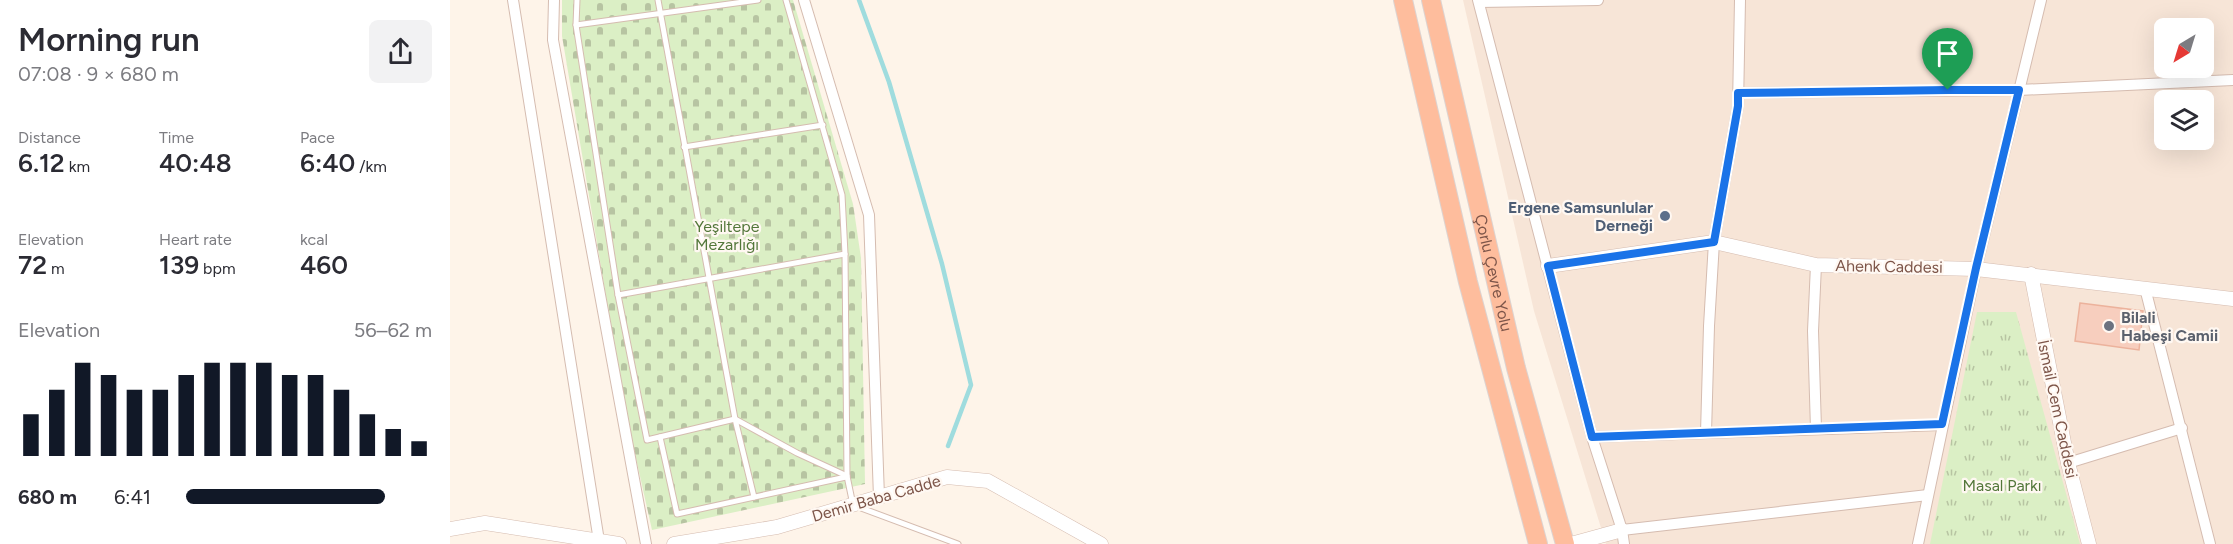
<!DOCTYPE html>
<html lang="en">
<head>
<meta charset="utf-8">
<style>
  body { margin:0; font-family:Figtree,sans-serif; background:#f2f2f3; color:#2b2b33; height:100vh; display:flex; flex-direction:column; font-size:22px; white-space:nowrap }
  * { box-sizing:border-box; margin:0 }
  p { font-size:20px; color:#7c7c81 }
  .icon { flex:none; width:33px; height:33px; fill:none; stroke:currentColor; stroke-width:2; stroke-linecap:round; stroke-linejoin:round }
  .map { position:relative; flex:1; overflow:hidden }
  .sheet { display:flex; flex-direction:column; background:#fff; width:450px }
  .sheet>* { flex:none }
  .needle { width:39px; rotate:218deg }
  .fabs { position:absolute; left:1704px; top:18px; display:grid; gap:12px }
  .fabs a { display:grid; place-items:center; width:60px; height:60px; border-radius:9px; background:#fff; box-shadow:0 6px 24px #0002; font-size:30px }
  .pin { position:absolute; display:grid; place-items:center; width:51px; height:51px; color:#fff; margin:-62px -26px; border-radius:50% 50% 50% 0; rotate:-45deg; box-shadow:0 0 6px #0007 }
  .pin .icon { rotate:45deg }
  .round { display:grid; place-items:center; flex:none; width:63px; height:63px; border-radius:9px; background:#f2f2f3 }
  .summary { display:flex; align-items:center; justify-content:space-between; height:102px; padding:0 18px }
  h1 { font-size:33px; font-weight:600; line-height:45px }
  .stats { display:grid; grid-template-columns:repeat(3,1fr); gap:9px; height:102px; padding:6px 18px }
  .stats div { display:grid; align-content:center }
  .stats b { font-size:26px; font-weight:600 }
  .stats small { font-size:16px; font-weight:400 }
  .stats p { font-size:16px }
  .chart { height:168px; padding:12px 18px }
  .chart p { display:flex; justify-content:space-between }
  .chart svg { width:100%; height:108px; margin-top:6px; stroke:#111827; stroke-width:6 }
  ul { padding:0 18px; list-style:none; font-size:20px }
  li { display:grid; grid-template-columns:96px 72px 1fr; align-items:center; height:45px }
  li i { height:15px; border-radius:8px; background:#111827 }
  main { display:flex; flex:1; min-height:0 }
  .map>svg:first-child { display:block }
</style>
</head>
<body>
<main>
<section class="sheet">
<div class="summary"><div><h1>Morning run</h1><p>07:08 · 9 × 680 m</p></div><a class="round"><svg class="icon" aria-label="share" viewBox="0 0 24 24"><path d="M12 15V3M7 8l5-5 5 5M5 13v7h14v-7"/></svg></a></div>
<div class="stats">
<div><p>Distance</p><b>6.12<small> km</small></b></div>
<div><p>Time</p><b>40:48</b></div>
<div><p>Pace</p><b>6:40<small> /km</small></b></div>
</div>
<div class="stats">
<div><p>Elevation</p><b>72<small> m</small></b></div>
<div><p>Heart rate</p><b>139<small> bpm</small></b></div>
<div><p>kcal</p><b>460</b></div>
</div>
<div class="chart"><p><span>Elevation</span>56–62 m</p>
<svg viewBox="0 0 160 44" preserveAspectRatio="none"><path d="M5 44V27M15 44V17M25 44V6M35 44V11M45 44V17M55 44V17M65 44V11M75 44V6M85 44V6M95 44V6M105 44V11M115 44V11M125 44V17M135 44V27M145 44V33M155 44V38"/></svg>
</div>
<ul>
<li><b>680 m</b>6:41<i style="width:81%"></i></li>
</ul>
</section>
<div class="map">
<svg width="1783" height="544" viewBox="0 0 1783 544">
  <defs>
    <pattern id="cemetery-stones" width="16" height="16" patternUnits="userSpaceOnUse" patternTransform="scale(1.5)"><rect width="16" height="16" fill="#dbefc5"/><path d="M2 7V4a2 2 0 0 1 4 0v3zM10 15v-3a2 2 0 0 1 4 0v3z" fill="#b7c4a2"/></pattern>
    <pattern id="park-tufts" width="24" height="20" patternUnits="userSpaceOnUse" patternTransform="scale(1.5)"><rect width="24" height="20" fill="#dbefc5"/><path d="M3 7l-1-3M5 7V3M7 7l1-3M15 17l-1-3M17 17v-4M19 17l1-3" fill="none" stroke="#b7c4a2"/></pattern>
  </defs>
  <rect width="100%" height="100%" fill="#fef4e9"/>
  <path fill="#f7e5d7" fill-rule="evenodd" d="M1013,0H1783V544H1156L1084,311ZM1714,28H1754V68H1714ZM1714,100H1754V140H1714Z"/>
  <path fill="url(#cemetery-stones)" d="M112,0H343L403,204L411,258L415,484L202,530L175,409L112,36Z"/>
  <path fill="url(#park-tufts)" d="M1527,312H1566L1630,544H1480Z"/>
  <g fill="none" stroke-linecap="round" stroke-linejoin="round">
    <path stroke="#9fdcde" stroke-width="4.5" d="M409,0L439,82L492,264L521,385L498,446"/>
  </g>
  <path fill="#f7cebe" stroke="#ecb29c" stroke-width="1.5" d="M1630,303L1693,311L1689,350L1625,341Z"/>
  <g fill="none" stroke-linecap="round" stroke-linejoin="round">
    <g stroke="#d5bcb0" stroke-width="7">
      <g id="service">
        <path d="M127,0L126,25L168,295L197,440L285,419L347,453L397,476"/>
        <path d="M208,0L285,419L304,497"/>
        <path d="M336,0L392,195L395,254L397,476L403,505L508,544"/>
        <path d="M126,25L308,0"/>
        <path d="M234,147L373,125"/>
        <path d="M168,295L395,254"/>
        <path d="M210,437L227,514L396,477"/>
      </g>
    </g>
    <g stroke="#d5bcb0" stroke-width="12">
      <g id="minor">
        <path d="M63,0L149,541"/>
        <path d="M104,0L103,40L196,544"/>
        <path d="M354,0L419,215L429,497"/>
        <path d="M1028,0L1142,437L1172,530L1174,544"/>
        <path d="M1029,2L1148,0"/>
        <path d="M1288,93L1569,90L1783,80"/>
        <path d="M1695,288L1760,544"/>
        <path d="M1366,429L1363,331L1366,265"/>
        <path d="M1256,433L1259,326L1264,242L1288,106L1290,0"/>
        <path d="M1142,437L1492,425"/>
        <path d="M1618,463L1732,428"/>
        <path d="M1172,530L1478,495"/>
        <path d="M1468,544L1526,269L1591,0"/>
      </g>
    </g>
    <g stroke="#d5bcb0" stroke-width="15">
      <g id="tertiary">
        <path d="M1098,266L1264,242L1366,265L1526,269L1783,299"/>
        <path d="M1581,274L1618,463L1639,544"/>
        <path d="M0,529L35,523L169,544"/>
        <path d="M224,544L327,527L497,477L538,481L651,544"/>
        <path d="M1121,544L1172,530"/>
      </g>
    </g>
    <g stroke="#ddd3d0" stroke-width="20">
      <g id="trunk">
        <path d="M953,0L1018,282L1088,544"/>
        <path id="s1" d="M981,0L1066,368L1115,544"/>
      </g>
    </g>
    <use href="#service" stroke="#fff" stroke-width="5"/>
    <use href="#minor" stroke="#fff" stroke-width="10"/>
    <use href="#tertiary" stroke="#fff" stroke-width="14"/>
    <use href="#trunk" stroke="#febd9d" stroke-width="18"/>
  </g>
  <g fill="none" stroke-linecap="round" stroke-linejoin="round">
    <g stroke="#fff" stroke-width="12">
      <path id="route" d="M1498,90H1569L1526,268L1492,424L1142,437L1098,266L1264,242L1288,106V93Z"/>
    </g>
    <use href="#route" stroke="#1a73e8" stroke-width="8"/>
  </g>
  <circle fill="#5c6f8a" stroke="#fff8f2" stroke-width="2" cx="1215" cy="216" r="6"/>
  <circle fill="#6b7280" stroke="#fff8f2" stroke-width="2" cx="1659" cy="326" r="6"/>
  <g text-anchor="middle" stroke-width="4.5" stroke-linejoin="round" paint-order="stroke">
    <g font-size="16" font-weight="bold" fill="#4e5e75" stroke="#fff8f2" text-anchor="end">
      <text x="1203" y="213">Ergene Samsunlular<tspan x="1203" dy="18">Derneği</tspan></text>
    </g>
    <g font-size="16" fill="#53773a" stroke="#fff8f2">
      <text x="277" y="232">Yeşiltepe<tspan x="277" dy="18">Mezarlığı</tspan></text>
      <text x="1552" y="491">Masal Parkı</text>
    </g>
    <g font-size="16" fill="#7d5549" stroke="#fff8f2">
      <text transform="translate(1439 266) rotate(1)" y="6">Ahenk Caddesi</text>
      <text dy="6" stroke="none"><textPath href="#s1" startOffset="280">Çorlu Çevre Yolu</textPath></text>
      <text transform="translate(1608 409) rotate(78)" y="6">İsmail Cem Caddesi</text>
      <text transform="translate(426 498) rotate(-16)" y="6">Demir Baba Cadde</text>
    </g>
    <g font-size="16" font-weight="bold" fill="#5b616d" stroke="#fff8f2" text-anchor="start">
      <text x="1671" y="323">Bilali<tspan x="1671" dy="18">Habeşi Camii</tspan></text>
    </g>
  </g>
</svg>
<div class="fabs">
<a><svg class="needle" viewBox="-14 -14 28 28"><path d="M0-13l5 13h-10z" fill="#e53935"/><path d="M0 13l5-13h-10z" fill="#7c7c81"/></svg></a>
<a><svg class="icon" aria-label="layers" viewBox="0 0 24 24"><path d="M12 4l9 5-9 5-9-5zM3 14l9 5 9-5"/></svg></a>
</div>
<div class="pin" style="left:1498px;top:90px;background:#1e9e55"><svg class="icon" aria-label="arrive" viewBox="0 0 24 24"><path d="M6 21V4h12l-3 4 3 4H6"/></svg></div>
</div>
</main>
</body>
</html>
